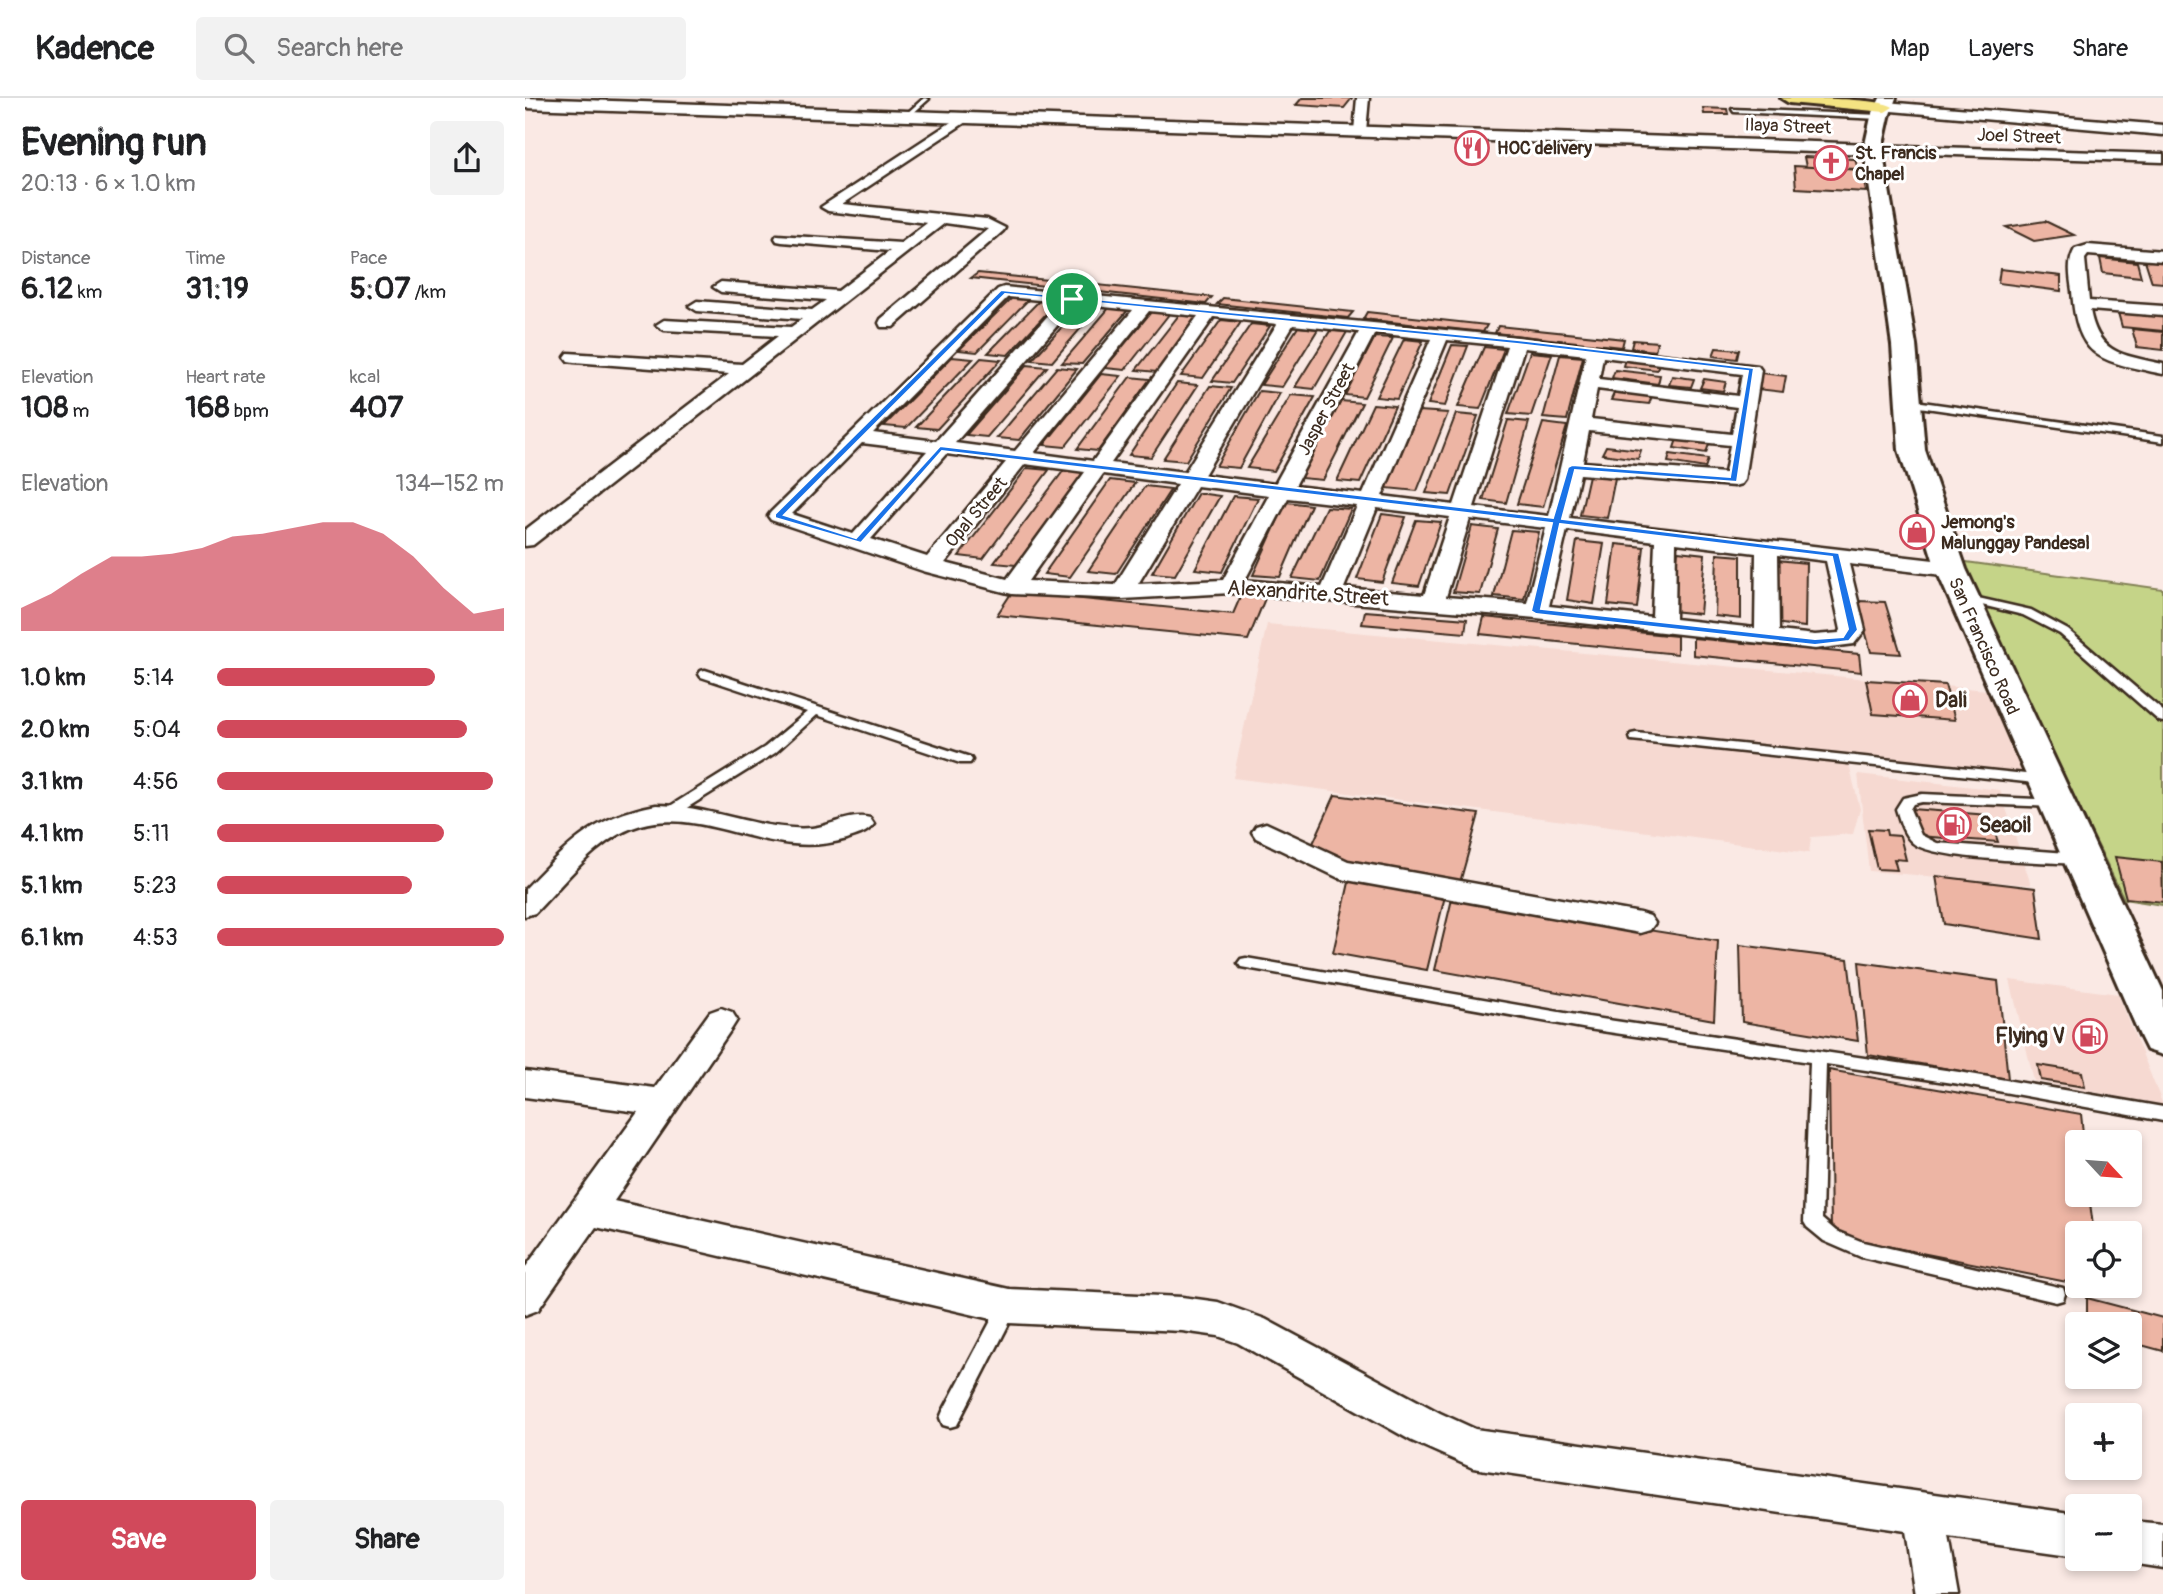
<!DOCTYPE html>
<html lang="en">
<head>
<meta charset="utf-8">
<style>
  body { margin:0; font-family:Pangolin,sans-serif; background:#f2f2f2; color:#202124; height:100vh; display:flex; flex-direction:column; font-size:26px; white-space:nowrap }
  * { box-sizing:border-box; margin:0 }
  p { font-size:23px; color:#757577 }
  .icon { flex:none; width:38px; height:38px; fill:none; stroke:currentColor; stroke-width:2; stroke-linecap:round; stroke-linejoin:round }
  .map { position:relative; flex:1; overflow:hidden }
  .side { display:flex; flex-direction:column; background:#fff; width:525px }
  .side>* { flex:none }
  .needle { width:46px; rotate:116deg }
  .buttons { position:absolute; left:1540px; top:1032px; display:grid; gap:14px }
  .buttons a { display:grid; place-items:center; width:77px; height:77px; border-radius:7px; background:#fff; box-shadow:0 4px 10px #0003; font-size:35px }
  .pin { position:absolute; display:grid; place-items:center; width:60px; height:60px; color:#fff; margin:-30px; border:4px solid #fff; border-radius:50%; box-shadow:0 2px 7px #0007 }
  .round { display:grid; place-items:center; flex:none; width:74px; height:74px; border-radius:7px; background:#f2f2f2 }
  .head { display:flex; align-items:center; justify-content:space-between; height:119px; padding:0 21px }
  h1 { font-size:38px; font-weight:700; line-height:52px }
  .figures { display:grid; grid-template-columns:repeat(3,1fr); gap:10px; height:119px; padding:7px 21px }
  .figures div { display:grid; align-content:center }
  .figures b { font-size:30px; font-weight:700 }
  .figures small { font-size:19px; font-weight:400 }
  .figures p { font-size:19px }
  .chart { height:196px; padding:14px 21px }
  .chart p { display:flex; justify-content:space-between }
  .chart svg { width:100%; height:126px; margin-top:7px; fill:#d1495b; opacity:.7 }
  .cta { display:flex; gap:14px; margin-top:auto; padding:14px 21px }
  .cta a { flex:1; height:80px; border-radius:7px; background:#d1495b; color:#fff; font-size:28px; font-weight:700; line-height:80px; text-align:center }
  .cta a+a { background:#f2f2f2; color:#202124 }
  ul { padding:0 21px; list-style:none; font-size:23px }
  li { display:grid; grid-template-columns:112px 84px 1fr; align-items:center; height:52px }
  li i { height:18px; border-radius:9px; background:#d1495b }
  header { display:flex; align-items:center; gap:42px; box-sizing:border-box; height:98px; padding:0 35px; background:#fff; border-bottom:2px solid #e0e0e0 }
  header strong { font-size:33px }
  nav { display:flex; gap:38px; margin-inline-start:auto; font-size:24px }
  .search { width:490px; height:63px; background:#f2f2f2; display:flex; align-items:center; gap:18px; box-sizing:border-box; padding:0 24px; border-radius:7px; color:#757577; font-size:26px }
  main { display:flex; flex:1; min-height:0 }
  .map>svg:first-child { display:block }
</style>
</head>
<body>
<header>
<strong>Kadence</strong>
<div class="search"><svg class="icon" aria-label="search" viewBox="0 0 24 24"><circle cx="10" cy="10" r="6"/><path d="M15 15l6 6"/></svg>Search here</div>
<nav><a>Map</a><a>Layers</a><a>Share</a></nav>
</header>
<main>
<section class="side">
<div class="head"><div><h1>Evening run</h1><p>20:13 · 6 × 1.0 km</p></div><a class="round"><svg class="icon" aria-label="share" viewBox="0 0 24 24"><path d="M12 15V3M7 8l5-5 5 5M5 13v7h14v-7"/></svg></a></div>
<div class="figures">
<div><p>Distance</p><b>6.12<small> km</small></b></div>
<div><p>Time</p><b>31:19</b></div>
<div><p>Pace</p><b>5:07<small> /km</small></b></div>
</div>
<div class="figures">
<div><p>Elevation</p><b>108<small> m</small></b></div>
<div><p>Heart rate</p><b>168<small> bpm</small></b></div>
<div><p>kcal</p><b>407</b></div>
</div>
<div class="chart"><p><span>Elevation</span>134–152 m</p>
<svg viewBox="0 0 160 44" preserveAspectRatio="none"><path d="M0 44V36L10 31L20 24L30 18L40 18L50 17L60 15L70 11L80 10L90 8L100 6L110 6L120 10L130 18L140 29L150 38L160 36V44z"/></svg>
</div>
<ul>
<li><b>1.0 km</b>5:14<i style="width:76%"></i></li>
<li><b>2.0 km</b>5:04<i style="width:87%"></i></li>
<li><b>3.1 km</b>4:56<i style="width:96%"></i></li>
<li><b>4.1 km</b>5:11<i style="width:79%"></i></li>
<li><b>5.1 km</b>5:23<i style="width:68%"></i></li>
<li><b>6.1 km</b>4:53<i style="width:100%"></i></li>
</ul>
<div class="cta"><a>Save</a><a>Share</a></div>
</section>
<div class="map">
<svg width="1638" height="1496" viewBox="0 0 1638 1496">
  <rect width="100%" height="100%" fill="#fae9e4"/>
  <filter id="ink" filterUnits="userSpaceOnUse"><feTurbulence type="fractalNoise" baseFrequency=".0143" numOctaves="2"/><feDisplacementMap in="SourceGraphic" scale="14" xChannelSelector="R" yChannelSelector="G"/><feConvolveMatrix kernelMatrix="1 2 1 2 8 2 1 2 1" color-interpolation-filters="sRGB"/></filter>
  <g filter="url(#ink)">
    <g fill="#f6d9d1">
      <path d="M742,526L1462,592L1499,675L1321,655L1335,711L1328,736L1286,739L1284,755L708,680Z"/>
      <path d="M1333,676L1475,692L1506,787L1344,773Z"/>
      <path d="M1485,882L1593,896L1638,1007L1509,983Z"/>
    </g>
    <path fill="#c5d488" stroke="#807f53" stroke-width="2" d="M1434,463L1638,491V807L1599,801Z"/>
    <g fill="#edb5a4" stroke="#3b2a1e" stroke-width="2">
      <path d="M777,0H827L819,10L771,7Z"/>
      <path d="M1178,10L1202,11L1203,16H1179Z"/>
      <path d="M1279,59L1330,61L1333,71L1281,69Z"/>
      <path d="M1269,68L1337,72L1341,94L1271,90Z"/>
      <path d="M1520,123L1549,137L1509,143L1481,129Z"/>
      <path d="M1575,160L1612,164L1616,179L1578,175Z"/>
      <path d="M1620,162L1638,163V185L1627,184Z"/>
      <path d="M1475,171L1536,178V193L1473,185Z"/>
      <path d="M453,175L563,186L557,192L446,180Z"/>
      <path d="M572,187L687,199L681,206L565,193Z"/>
      <path d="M487,200L504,201L452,254L434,252Z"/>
      <path d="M698,200L828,214L823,220L692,206Z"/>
      <path d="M515,202L533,203L483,257L463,255Z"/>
      <path d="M556,208L574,209L527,264L507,262Z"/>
      <path d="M584,210L603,212L557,266L537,265Z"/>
      <path d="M1592,211L1638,215V233L1597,229Z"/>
      <path d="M626,214L645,215L600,272L580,270Z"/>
      <path d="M842,214L962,227L958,234L838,221Z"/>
      <path d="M654,217L674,219L632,274L611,272Z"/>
      <path d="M696,222L716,224L678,280L656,278Z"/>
      <path d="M726,226L745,228L707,285L687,283Z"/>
      <path d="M973,228L1099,241L1097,249L970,235Z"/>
      <path d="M773,229L793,231L757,289L736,287Z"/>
      <path d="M1607,231L1638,234V252L1612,249Z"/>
      <path d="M805,233L822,234L789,291L770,289Z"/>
      <path d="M850,239L868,240L839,299L820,297Z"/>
      <path d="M879,241L898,243L872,301L851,299Z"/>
      <path d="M1108,242L1132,244L1130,253L1106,250Z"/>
      <path d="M927,247L943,248L920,308L903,306Z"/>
      <path d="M959,249L979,251L955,311L933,309Z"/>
      <path d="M1191,250L1214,252L1212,261L1188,258Z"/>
      <path d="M1005,254L1027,256L1006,318L983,316Z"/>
      <path d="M1035,257L1058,259L1042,322L1018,320Z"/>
      <path d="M427,259L448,261L381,330L359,328Z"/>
      <path d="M456,260L476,262L412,331L391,329Z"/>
      <path d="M1100,261L1134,265L1132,272L1098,268Z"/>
      <path d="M502,267L522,269L462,339L441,337Z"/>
      <path d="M532,269L552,271L494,342L472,340Z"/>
      <path d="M1090,272L1135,277L1133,286L1087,280Z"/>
      <path d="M1236,275L1261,278L1258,294L1232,291Z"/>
      <path d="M576,276L596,278L540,349L519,347Z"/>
      <path d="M1147,278L1169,281L1166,289L1144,287Z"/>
      <path d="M605,279L625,281L573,353L552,351Z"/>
      <path d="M1179,281L1201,284L1198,293L1175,290Z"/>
      <path d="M652,285L673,287L626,359L604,357Z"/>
      <path d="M685,288L706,290L661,363L638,361Z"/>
      <path d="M734,293L755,295L714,370L691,368Z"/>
      <path d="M1090,293L1127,298L1124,306L1086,302Z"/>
      <path d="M766,297L790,299L749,373L722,370Z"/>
      <path d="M816,303L837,305L798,382L775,380Z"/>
      <path d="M848,306L870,308L835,385L812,383Z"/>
      <path d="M894,313L923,315L892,393L861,390Z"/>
      <path d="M931,316L953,318L925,397L901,395Z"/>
      <path d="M983,322L1004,324L981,405L958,402Z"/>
      <path d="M1018,325L1042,328L1018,409L992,406Z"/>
      <path d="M1152,341L1184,346L1181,355L1149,350Z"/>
      <path d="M1081,348L1116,352L1113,361L1077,356Z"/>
      <path d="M1145,356L1183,361L1180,370L1143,364Z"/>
      <path d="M502,370L524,372L458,461L434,458Z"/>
      <path d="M539,372L559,374L491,467L469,465Z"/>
      <path d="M1064,377L1090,380L1082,420L1055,417Z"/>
      <path d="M585,382L610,385L545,479L519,476Z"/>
      <path d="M620,388L646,391L591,476L563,473Z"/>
      <path d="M673,395L695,398L650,477L627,475Z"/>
      <path d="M708,398L733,400L697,474L670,471Z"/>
      <path d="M761,404L786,407L755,479L728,477Z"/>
      <path d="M801,409L826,411L795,483L767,480Z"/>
      <path d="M857,416L881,419L857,484L832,481Z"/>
      <path d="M891,422L916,424L894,488L867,485Z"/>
      <path d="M947,428L973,431L955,496L928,494Z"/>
      <path d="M986,432L1014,434L999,501L969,498Z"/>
      <path d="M1052,443L1079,446L1069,506L1042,502Z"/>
      <path d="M1091,446L1119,449L1112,510L1083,507Z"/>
      <path d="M1153,453L1180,456L1175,516L1147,513Z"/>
      <path d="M1192,456L1216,458V521L1190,518Z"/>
      <path d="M1252,462L1281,465L1280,529L1249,525Z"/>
      <path d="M487,494L708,516L717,495L741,498L723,542L472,517Z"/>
      <path d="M1332,503L1360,504L1376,556L1346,554Z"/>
      <path d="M840,513L942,521L940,535L837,526Z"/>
      <path d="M959,519L1152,538V556L955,536Z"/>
      <path d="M1168,540L1334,556L1336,574L1168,557Z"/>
      <path d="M1341,582L1420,587L1430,622L1348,616Z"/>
      <path d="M810,697L954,716L934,788L852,773L785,752Z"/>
      <path d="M1386,711L1464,717L1473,744L1393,738Z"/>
      <path d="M1343,731L1361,732L1362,737L1375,738L1381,762L1369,761L1372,772L1352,771Z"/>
      <path d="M1590,759L1637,764L1638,804L1601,800Z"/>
      <path d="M1411,778L1510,790L1517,841L1419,826Z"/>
      <path d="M825,780L920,798L902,872L808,855Z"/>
      <path d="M927,801L1193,843L1189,922L910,872Z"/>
      <path d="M1215,847L1323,861L1333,943L1217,924Z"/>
      <path d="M1334,864L1473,883L1483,981L1343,957Z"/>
      <path d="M1513,967L1557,974L1560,989L1516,982Z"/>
      <path d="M1304,972L1556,1016L1559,1045H1552V1097H1564L1569,1136H1552V1186L1306,1137Z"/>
      <path d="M1562,1200L1638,1220V1253L1605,1244V1227H1562Z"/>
    </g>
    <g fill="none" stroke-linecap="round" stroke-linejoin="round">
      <g stroke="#3b2a1e" stroke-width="5">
        <g id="service">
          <path d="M399,0L404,1L385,18H381V16Z"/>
          <path d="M1207,11L1355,17L1358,19L1355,21L1209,14Z"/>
          <path d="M1383,302L1638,338V344L1380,307L1378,305Z"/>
          <path d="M1440,497L1506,512L1543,532L1638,613V624L1634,623L1535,536L1498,517L1436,502L1434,500Z"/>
          <path d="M180,572L445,659L447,662L445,665H435L292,617L250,655L152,716H142L140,713L142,710L240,649L282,614L176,579L174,576L176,573Z"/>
          <path d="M1111,635L1519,678L1526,682L1519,686L1106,642L1105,639L1106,636Z"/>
          <path d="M1397,696L1535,702L1537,705L1535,708L1530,709L1397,704L1388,706L1385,711L1396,737L1412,745L1556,756L1563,761L1556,766C1525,764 1407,762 1388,745C1378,737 1375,723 1371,711L1378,700Z"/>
          <path d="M721,860L1063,919L1434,974L1638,1009V1023L1434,986L1301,966L1297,1121L1311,1133L1338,1144L1538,1190L1540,1196L1538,1202L1531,1204L1336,1159L1299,1143L1282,1129L1279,1124L1285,964L1063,931L716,869L713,865L716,861Z"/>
          <path d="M484,1200L491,1202L493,1208L432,1327L425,1329L418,1327L415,1320L418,1313L477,1202Z"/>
        </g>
      </g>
      <g stroke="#3b2a1e" stroke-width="5">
        <g id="minor">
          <path d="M832,0H844L841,33L835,37L829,33Z"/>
          <path d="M440,15L444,16V22L317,106L462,121L480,130L478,133L368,229H356L354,225L356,221L463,131L420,125L8,447L0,448V432L204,276L49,264L43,263L40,259L43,255L217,266L253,238L139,232L131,227L139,222L266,229L277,221L172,213L164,208L172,203L287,212L301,202L196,194L188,189L196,184L313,193L365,153L257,144L252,143L250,140L252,137L376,145L402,125L303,113L296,109Z"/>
          <path d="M1348,47L1638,56V64L1343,54V48Z"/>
          <path d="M1563,147L1638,153V163L1563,157L1560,161L1564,203L1638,208V218L1565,212C1573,257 1599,257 1638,266V276C1577,263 1552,263 1547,193C1545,178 1542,164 1550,151Z"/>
          <path d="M479,189L992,239L1233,268L1236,272L1219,382L1216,386L1209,388L1055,376L1045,420L1426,464L1434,466L1437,471L1434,476L1426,478L1324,466L1340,532L1329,546L1290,551L1011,520L706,495L597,501L487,496L398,473L246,422L243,418L246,414L473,191ZM483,199L535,204L411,343L348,335ZM551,206L608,212L490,353L430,345ZM624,213L673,218L568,363L509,355ZM689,219L752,226L660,374L586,365ZM768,227L834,234L750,386L679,377ZM850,235L906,241L838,396L770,388ZM922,242L982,248L929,407L857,398ZM999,250L1061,257L1024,418L949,409ZM1078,259L1217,276L1213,298L1074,281ZM1072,291L1212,309L1207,336L1066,321ZM1064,333L1205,347L1200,375L1058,364ZM337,345L402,353L328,436L267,416ZM421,356L481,364L402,459L346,441ZM500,366L560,374L482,481L420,465ZM578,376L653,386L590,487L503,483ZM672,388L744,397L698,482L613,486ZM763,400L832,408L797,489L720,482ZM852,410L925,419L899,497L819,490ZM945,421L1021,430L1002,505L921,499ZM1042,432L1130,443L1127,519L1024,508ZM1151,445L1231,455L1230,530L1150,521ZM1253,457L1301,463L1316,532L1314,535L1290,537L1254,533Z"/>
          <path d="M131,707C184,707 237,734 287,730C307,728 325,715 345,720L349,726C343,735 332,737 322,741C245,764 183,709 116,727C72,739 41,784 10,815L0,818V791C44,746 67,719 131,707Z"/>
          <path d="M741,725L823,763L1115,815L1125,818L1130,825L1125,832L1115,835L816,781L731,740L727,734L731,728Z"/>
          <path d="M196,910L207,914L212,922L207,930L89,1103L484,1191L657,1199L693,1204L740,1221L915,1315L950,1331L1552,1416V1458L1424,1440L1434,1496H1390L1380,1433L948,1370L887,1343L713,1245L693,1238L657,1233L484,1225L71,1129L13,1212L0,1217V1170L113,1014L0,999V973L130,990L185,914Z"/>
          <path d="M1605,1423L1638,1426V1470L1605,1465L1595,1461H1605Z"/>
        </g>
      </g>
      <g stroke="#3b2a1e" stroke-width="5">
        <g id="tertiary">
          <path d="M0,0L1348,46L1356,51L1348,56L0,10Z"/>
          <path d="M1360,4L1638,27V37L1355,12L1352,9L1355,6Z"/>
        </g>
      </g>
      <g stroke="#3b2a1e" stroke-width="6">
        <path id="secondary" d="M1355,0H1371L1364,19L1357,51L1391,247L1400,352L1441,471L1638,893V957L1622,952L1616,940L1411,471L1374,352L1367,247L1339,51L1346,19Z"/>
      </g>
      <g stroke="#3b2a1e" stroke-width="6">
        <path id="motorway" d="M1256,0C1277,0 1356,0 1368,9L1360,14L1264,5Z"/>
      </g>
      <use href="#service" fill="#fff" fill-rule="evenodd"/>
      <use href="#minor" fill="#fff" fill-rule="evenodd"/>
      <use href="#tertiary" fill="#fff" fill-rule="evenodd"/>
      <use href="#secondary" fill="#fff" fill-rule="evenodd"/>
      <use href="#motorway" fill="#f4e382" fill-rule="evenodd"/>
    </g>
  </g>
  <path fill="#1a73e8" stroke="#fff" stroke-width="2" fill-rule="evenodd" d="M476,192L992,242L1229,270L1212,384L1050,372L1037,421L1314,455L1333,532L1324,543L1290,547L1011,516L1006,513L1027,425L417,353L336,445L250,420V416ZM480,196L992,246L1223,273L1205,379L1047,367L1043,369L1028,420L415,348L331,440L259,417ZM1035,426L1307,459L1323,531L1318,539L1290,541L1016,511Z"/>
  <defs>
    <g id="restaurant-ring" transform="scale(1.75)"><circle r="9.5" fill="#fff" stroke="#d1495b" stroke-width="1.5"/><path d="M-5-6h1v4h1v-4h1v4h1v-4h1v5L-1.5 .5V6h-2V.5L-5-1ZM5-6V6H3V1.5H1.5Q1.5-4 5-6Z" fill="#d1495b"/></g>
    <g id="church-ring" transform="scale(1.75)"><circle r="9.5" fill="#fff" stroke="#d1495b" stroke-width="1.5"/><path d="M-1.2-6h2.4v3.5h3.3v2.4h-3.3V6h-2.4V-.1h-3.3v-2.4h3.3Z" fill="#d1495b"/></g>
    <g id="shop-ring" transform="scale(1.75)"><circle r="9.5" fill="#fff" stroke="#d1495b" stroke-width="1.5"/><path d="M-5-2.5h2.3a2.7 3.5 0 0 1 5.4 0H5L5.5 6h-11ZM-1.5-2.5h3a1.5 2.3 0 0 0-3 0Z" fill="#d1495b"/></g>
    <g id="fuel-ring" transform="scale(1.75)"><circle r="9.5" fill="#fff" stroke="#d1495b" stroke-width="1.5"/><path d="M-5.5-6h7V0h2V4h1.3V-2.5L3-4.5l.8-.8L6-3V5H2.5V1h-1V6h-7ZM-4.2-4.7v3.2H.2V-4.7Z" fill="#d1495b"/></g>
  </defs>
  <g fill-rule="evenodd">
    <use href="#restaurant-ring" x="947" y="50"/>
    <use href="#church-ring" x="1306" y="65"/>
    <use href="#shop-ring" x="1392" y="434"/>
    <use href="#shop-ring" x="1385" y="602"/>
    <use href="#fuel-ring" x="1429" y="727"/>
    <use href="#fuel-ring" x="1565" y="938"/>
  </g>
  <g text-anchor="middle" stroke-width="6" stroke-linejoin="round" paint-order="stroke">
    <g font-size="18" fill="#3b2a1e" stroke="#fff">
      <text transform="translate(1263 28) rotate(2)" y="6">Ilaya Street</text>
      <text transform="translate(1494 38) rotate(2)" y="6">Joel Street</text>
      <text transform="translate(801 311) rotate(-62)" y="6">Jasper Street</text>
      <text transform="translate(451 414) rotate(-50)" y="6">Opal Street</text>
      <text transform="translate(1459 548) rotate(66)" y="6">San Francisco Road</text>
    </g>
    <g font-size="18" font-weight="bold" fill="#3b2a1e" stroke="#fff" text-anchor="start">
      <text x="972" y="56">HOC delivery</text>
      <text x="1330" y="61">St. Francis<tspan x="1330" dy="21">Chapel</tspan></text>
      <text x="1416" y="430">Jemong's<tspan x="1416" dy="21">Malunggay Pandesal</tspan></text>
    </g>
    <g font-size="21" fill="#3b2a1e" stroke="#fff">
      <text transform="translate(783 495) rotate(4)" y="7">Alexandrite Street</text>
    </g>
    <g font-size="21" font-weight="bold" fill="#3b2a1e" stroke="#fff" text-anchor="start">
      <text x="1410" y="609">Dali</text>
      <text x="1454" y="734">Seaoil</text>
      <text x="1540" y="945" text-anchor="end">Flying V</text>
    </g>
  </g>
</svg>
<div class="buttons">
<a><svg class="needle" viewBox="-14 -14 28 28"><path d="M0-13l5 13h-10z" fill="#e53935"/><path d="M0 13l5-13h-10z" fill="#757577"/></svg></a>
<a><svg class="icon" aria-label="locate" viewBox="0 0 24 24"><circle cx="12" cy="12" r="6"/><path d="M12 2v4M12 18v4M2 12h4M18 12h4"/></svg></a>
<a><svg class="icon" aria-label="layers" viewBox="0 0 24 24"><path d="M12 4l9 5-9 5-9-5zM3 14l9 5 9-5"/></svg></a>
<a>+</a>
<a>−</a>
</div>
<div class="pin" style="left:547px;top:201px;background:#1e9e55"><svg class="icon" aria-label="arrive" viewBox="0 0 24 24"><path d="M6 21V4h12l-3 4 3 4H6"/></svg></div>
</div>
</main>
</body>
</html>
